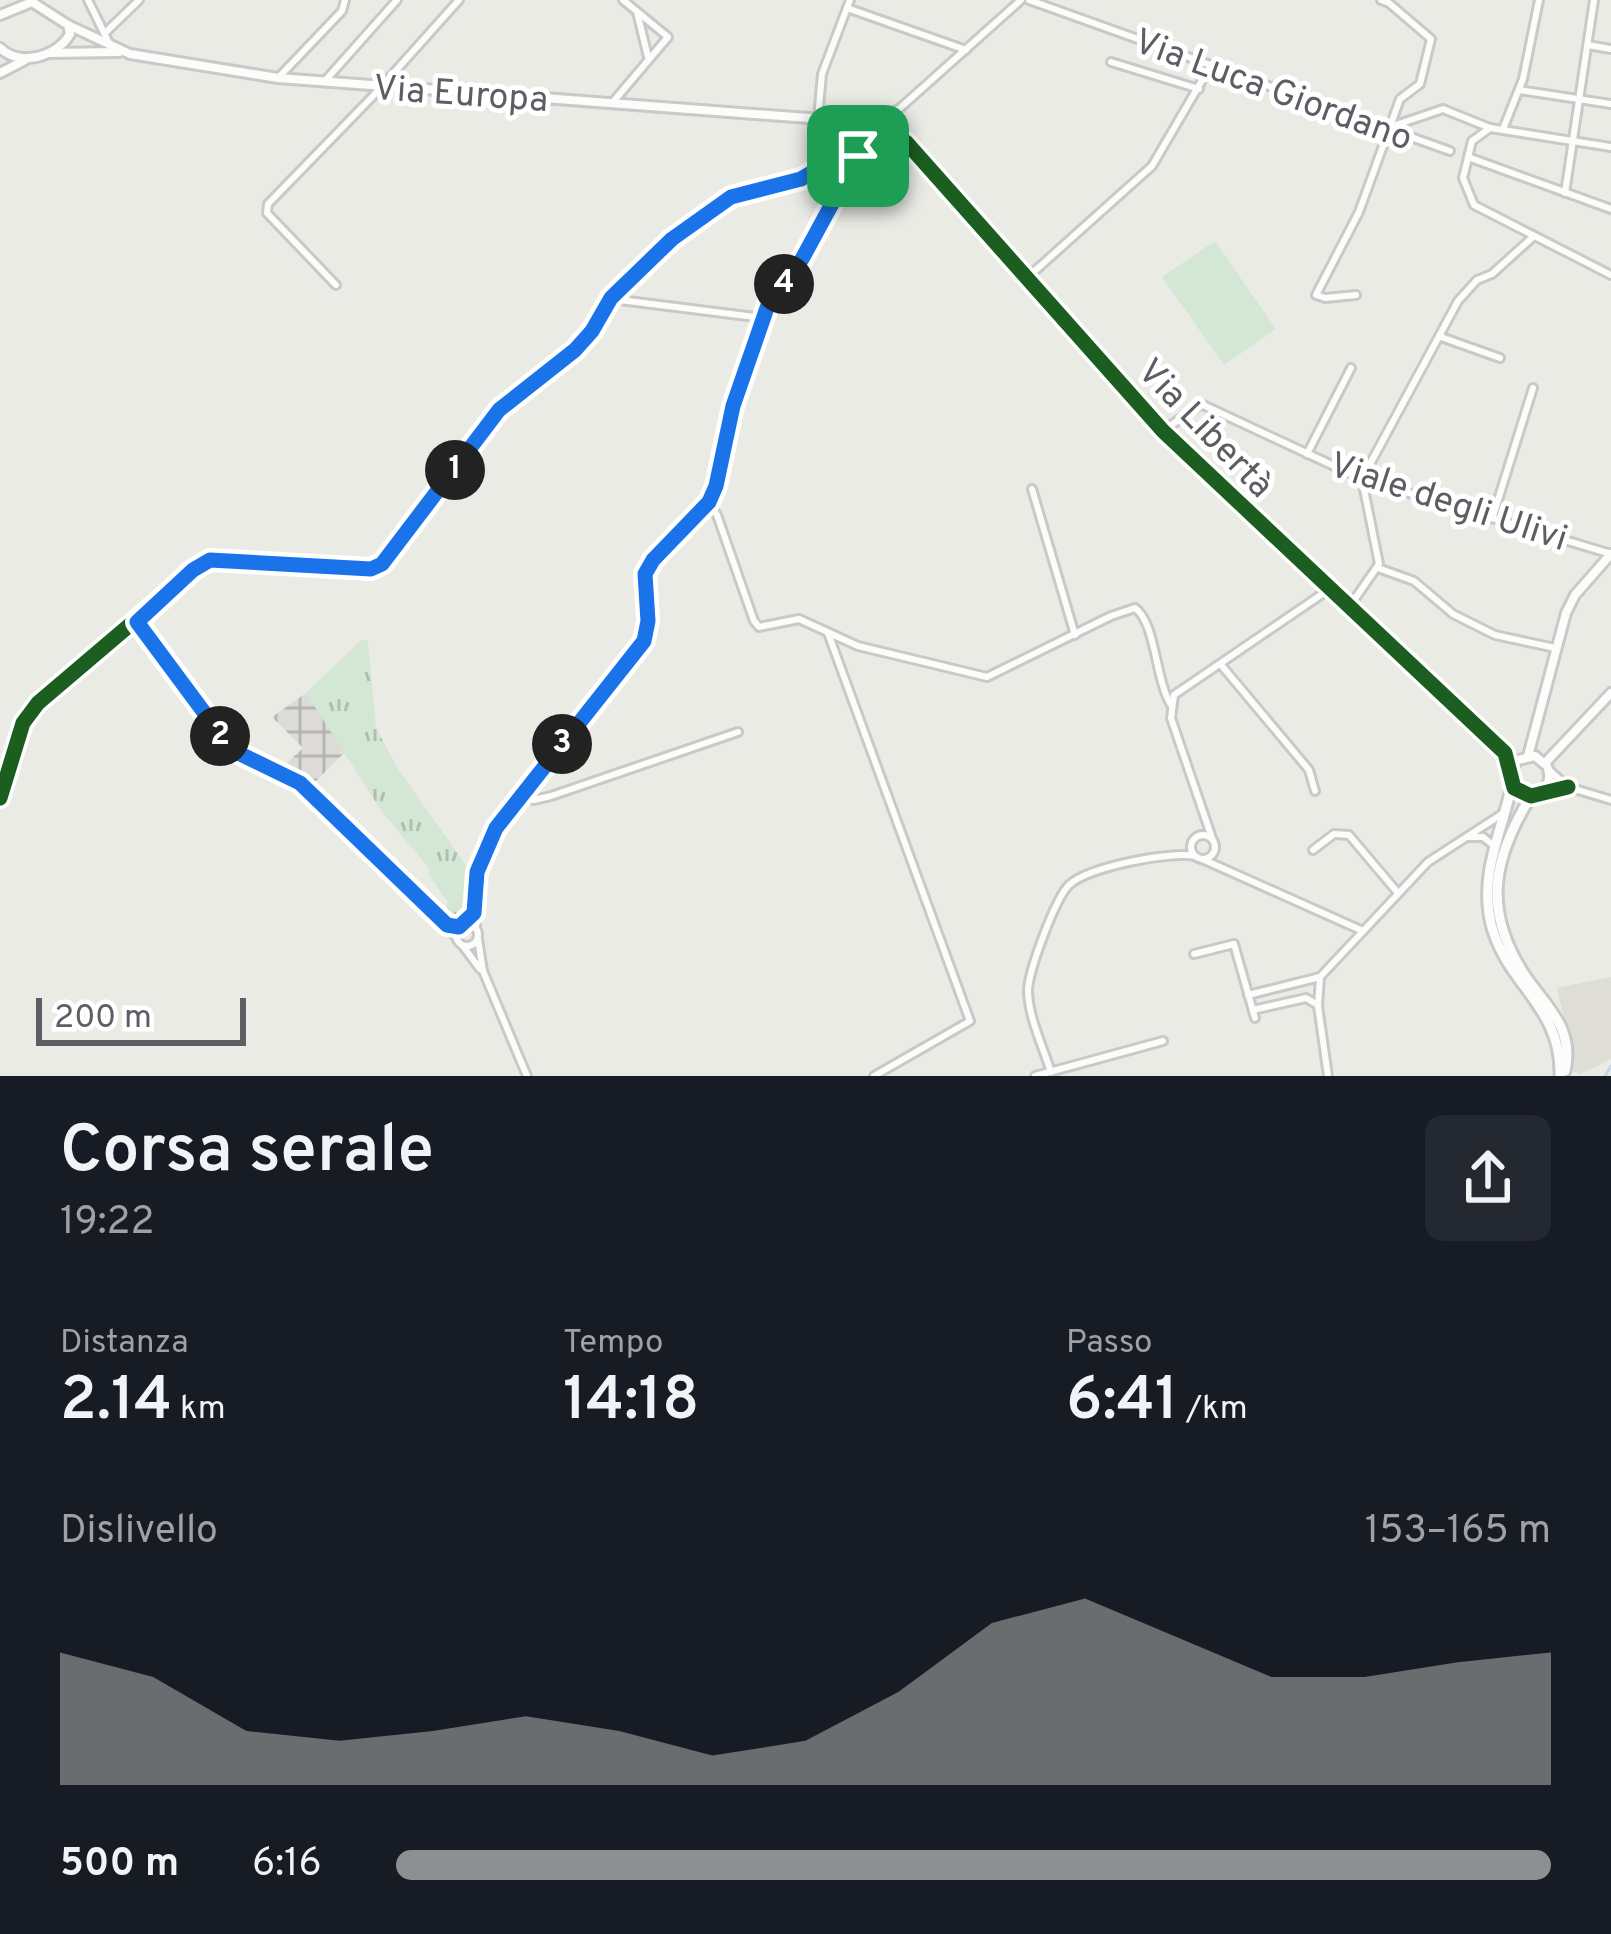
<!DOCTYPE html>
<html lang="it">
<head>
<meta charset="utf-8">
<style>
  body { margin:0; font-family:Overpass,sans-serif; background:#242831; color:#f1f3f6; height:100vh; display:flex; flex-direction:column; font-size:45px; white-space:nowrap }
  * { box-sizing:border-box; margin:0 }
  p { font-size:39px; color:#9ea1a6 }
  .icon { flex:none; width:66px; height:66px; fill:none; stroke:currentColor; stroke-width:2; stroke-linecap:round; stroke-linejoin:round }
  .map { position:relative; height:1076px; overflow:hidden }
  .drawer { display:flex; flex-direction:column; background:#171b24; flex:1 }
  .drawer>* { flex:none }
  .scale { position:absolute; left:36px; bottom:30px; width:210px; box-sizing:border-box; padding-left:12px; border:6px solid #5c5e63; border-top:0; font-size:33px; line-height:42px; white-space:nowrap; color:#5c5e63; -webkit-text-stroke:9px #fff; paint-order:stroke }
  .pin { position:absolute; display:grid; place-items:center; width:102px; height:102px; color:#fff; margin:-51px; border-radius:24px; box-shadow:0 6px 18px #0006 }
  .km { position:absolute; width:60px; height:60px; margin:-30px; border-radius:50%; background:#222; color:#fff; font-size:33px; line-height:60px; text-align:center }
  .round { display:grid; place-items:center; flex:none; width:126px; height:126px; border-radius:18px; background:#242831 }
  .overview { display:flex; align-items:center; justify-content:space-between; height:204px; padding:0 60px }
  h1 { font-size:66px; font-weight:600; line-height:90px }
  .figures { display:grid; grid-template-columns:repeat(3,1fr); gap:18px; height:204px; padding:12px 60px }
  .figures div { display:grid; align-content:center }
  .figures b { font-size:60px; font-weight:600 }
  .figures small { font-size:33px; font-weight:400 }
  .figures p { font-size:33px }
  .chart { height:336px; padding:24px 60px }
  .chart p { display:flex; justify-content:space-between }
  .chart svg { width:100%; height:216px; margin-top:12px; fill:#8e8f91; opacity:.7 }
  ul { padding:0 60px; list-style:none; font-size:39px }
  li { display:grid; grid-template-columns:192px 144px 1fr; align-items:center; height:90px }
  li i { height:30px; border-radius:15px; background:#8e8f91 }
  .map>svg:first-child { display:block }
</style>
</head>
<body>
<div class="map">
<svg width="1611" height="1076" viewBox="0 0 1611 1076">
  <defs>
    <pattern id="industrial-grid" width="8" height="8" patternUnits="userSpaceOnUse" patternTransform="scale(3)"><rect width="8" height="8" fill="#dcdbd7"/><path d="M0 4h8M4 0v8" fill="none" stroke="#b6b5b2"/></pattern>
    <pattern id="grass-tufts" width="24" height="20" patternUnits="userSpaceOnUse" patternTransform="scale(3)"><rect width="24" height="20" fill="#d4e7d4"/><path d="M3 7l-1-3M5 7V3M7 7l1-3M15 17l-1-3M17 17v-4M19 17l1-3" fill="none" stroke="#afbeb0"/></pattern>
  </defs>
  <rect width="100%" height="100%" fill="#ebebe6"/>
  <path fill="url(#industrial-grid)" d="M306,693L346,751L313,784L287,763L303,748L272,717Z"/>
  <path fill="#deddd6" d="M1611,977V1059L1581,1074L1567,1069L1572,1049L1557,988Z"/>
  <path fill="url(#grass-tufts)" d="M361,640H368L376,728L398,769L468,868L466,915L455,920L446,912L447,901L428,874L430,870L381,810L306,693Z"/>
  <path fill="#d4e7d4" d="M1215,241L1276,329L1224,365L1162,277Z"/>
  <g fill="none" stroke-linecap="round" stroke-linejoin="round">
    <path stroke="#bdd6f2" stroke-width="3" d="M1605,1076L1611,1066"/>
    <g stroke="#c8c9c8" stroke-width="12">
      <g id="minor">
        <path d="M88,0L110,45"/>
        <path d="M1029,0L1450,151"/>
        <path d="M847,8L966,50"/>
        <path d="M637,12L648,57"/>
        <path d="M106,32L139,0"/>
        <path d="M1588,45L1611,49"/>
        <path d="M1111,62L1199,89"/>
        <path d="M278,78L342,11L345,0"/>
        <path d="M324,82L397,0"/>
        <path d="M1519,90L1611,104"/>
        <path d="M613,102L668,37L623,0"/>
        <path d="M818,118L822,74L850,0"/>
        <path d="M874,119L899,109L1021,0"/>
        <path d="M1390,127L1443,109L1490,128L1611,147"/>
        <path d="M1490,128L1472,141L1463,178L1474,205L1611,275"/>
        <path d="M1503,129L1523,79L1539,0"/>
        <path d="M1468,157L1611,209"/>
        <path d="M1565,193L1594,0"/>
        <path d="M1028,277L1152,166L1211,65"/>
        <path d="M336,285L267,213L268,204L374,95L459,0"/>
        <path d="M1356,295L1325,298L1316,295L1359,212L1400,99L1420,84L1431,39L1389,3L1381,0"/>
        <path d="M612,299L763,318"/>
        <path d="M1441,337L1500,358"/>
        <path d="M1163,431L1201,404L1362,479L1611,554"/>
        <path d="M1307,454L1351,368"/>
        <path d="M1032,489L1075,635"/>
        <path d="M709,502L717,515L754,621L759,627L799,619L858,646L987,677L1111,616L1135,608C1156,623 1155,679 1171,705"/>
        <path d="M1493,516L1533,388"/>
        <path d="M1378,568L1414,581L1453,614L1495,635L1555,648"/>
        <path d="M1350,606L1379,564L1362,479L1458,301L1477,280L1492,274L1534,236"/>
        <path d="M137,622L232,750L300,783L456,937"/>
        <path d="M828,633L970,1021L874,1076"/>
        <path d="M1222,666L1309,770L1315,791"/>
        <path d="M1549,770L1568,787L1611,800"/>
        <path d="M1543,791L1568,787"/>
        <path d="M520,797L534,800L551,796L738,732"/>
        <path d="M0,798L23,723L38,703L198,567L210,560L371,569L382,564L499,410L575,350L592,331L611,298L672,239L731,198L801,179L841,155L858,156"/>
        <circle cx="1203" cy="847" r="12"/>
        <path d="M1469,837H1483L1493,845"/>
        <path d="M1212,838L1171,718L1174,695L1331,588"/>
        <path d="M1313,850L1334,834L1349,835L1398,893"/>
        <path d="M1202,859L1363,931"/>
        <circle cx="467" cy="935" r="11"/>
        <path d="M476,928L477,872L496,828L644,641L648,621L645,574L653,560L709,502L716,486L733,407L768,305L802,259L866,140"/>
        <path d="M478,939L483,971L527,1076"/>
        <path d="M463,946L480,969"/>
        <path d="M1194,954L1234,944L1255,1018"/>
        <path d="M1248,995L1320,977"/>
        <path d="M1253,1010L1306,998L1318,1005"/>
        <path d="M1051,1072C1043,1047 1028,1016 1028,990C1029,970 1055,899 1069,885C1088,867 1170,851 1195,856"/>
        <path d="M1035,1076L1163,1041"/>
        <path d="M1328,1076L1318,1006L1320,977L1428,862L1502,814"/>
      </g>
    </g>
    <g stroke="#c8c9c8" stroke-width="14">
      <g id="tertiary">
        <path d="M0,15L32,2L68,25L70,34C57,57 20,67 0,48"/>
        <path d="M68,25L130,54L278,78L861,122"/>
        <path d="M50,53L119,52"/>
        <path d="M0,73L25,60"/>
        <path d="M882,129L877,139L863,138L859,129L864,120L874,119L882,129L906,142L1163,431L1505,753L1514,788L1531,796C1546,792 1553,781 1547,766L1535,756L1518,760L1511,770"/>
        <path d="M1528,756L1566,613L1575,595L1611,554"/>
        <path d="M1545,763L1611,693"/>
      </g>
    </g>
    <g stroke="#c9c9c9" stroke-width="15">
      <g id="secondary">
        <path d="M1512,784C1502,832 1479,873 1491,924C1507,986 1562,1006 1560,1076"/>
        <path d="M1531,796C1491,861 1482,913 1528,980C1550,1010 1574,1030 1565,1071"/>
      </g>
    </g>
    <use href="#minor" stroke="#fcfcfb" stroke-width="6"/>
    <use href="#tertiary" stroke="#fcfcfb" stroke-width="8"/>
    <use href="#secondary" stroke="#fcfcfb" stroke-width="9"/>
    <g stroke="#fff" stroke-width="22">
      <g id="cycleway">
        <path d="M874,119L882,129L906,142L1163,431L1505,753L1514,788L1531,796L1568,787"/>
        <path d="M0,798L23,723L38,703L198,567L210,560L371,569L382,564L499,410L575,350L592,331L611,298L672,239L731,198L801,179L841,155L858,156"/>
      </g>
    </g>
    <use href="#cycleway" stroke="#1b5e20" stroke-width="15"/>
  </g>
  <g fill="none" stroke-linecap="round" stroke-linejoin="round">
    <g stroke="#fff" stroke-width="24">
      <path id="route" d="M850,154L858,156L802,259L768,305L733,406L716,486L709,502L653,560L645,574L648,621L644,641L496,828L477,872L474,913L459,927L447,925L300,783L232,750L137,622L193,570L210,560L371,569L382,564L499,410L575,350L592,331L611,298L672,239L731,197L801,179L841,155Z"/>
    </g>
    <use href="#route" stroke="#1a73e8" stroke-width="15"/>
  </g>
  <g text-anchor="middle" stroke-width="10" stroke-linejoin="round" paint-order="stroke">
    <g font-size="36" fill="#5c5e63" stroke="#fff">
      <text transform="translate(1274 88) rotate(20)" y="13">Via Luca Giordano</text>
      <text transform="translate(461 92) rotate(4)" y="13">Via Europa</text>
      <text transform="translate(1207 427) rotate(46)" y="13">Via Libertà</text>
      <text transform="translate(1449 500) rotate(18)" y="13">Viale degli Ulivi</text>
    </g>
  </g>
</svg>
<div class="scale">200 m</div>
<div class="pin" style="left:858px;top:156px;background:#1e9e55"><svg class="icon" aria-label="arrive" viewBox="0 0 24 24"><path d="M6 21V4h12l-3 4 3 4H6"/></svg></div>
<b class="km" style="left:455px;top:470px">1</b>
<b class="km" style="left:220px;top:736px">2</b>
<b class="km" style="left:562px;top:744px">3</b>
<b class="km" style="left:784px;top:284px">4</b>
</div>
<section class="drawer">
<div class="overview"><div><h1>Corsa serale</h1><p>19:22</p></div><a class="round"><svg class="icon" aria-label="share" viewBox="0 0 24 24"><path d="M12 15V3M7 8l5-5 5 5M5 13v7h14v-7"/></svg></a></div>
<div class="figures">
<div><p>Distanza</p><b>2.14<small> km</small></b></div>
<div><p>Tempo</p><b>14:18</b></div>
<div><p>Passo</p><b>6:41<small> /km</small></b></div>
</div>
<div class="chart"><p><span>Dislivello</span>153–165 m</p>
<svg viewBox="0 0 160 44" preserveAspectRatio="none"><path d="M0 44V17L10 22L20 33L30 35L40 33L50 30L60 33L70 38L80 35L90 25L100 11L110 6L120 14L130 22L140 22L150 19L160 17V44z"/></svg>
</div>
<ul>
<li><b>500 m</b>6:16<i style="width:100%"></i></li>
</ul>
</section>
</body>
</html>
